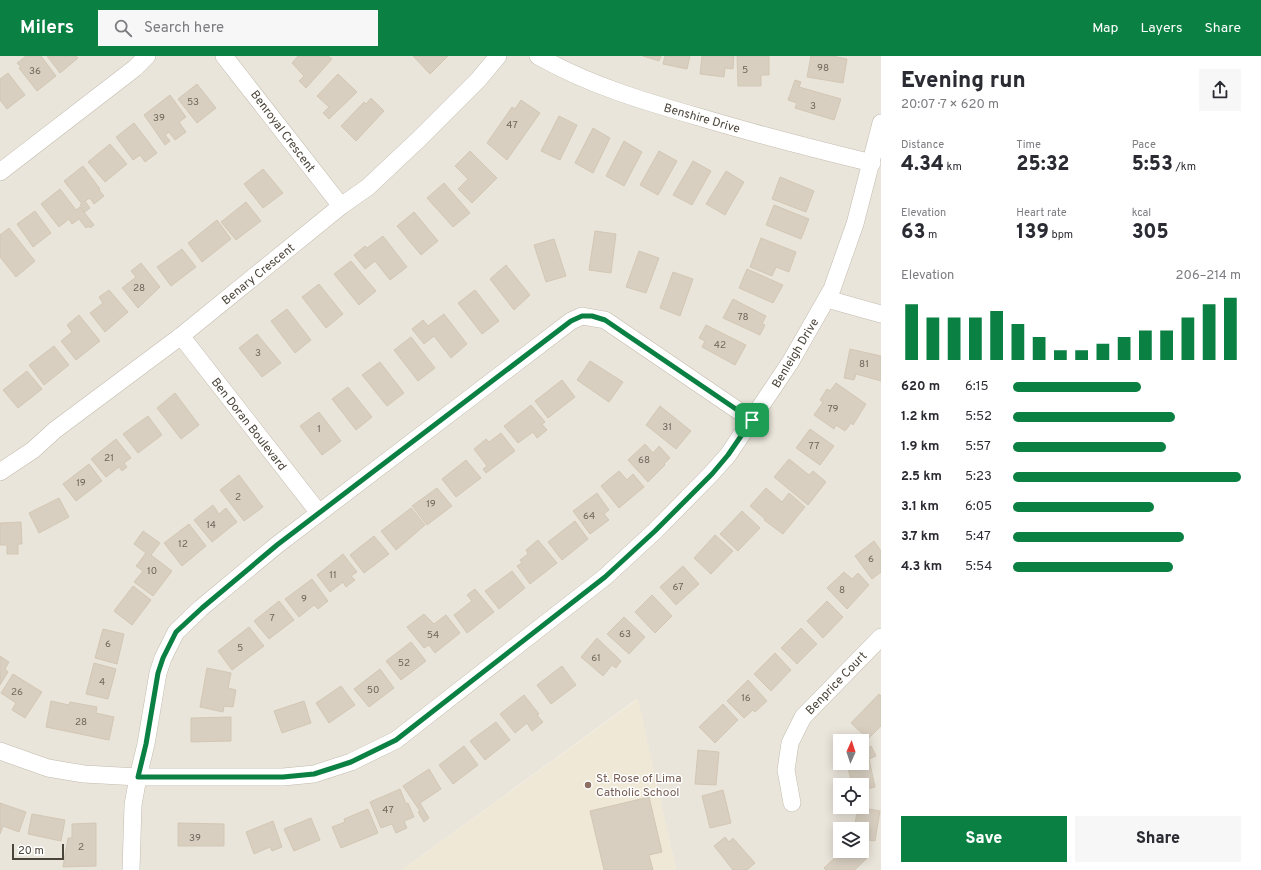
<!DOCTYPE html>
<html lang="en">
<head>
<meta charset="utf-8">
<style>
  body { margin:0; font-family:Overpass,sans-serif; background:#f7f7f7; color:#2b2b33; height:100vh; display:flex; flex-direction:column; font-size:15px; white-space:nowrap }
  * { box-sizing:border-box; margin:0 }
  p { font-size:13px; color:#7c7c81 }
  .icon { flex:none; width:22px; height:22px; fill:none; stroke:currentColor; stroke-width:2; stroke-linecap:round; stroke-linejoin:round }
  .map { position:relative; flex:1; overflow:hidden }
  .drawer { display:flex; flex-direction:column; background:#fff; width:380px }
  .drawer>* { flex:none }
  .needle { width:26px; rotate:3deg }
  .controls { position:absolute; left:833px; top:678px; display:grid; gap:8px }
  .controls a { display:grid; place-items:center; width:36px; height:36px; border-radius:0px; background:#fff; box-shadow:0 2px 10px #0003; font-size:20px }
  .scale { position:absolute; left:12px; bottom:10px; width:52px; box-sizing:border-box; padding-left:4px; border:2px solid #4b4439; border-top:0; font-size:11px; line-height:14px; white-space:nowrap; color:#4b4439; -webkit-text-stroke:3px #fff; paint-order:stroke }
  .pin { position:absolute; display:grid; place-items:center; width:34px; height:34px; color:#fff; margin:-17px; border-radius:8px; box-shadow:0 2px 6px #0006 }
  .round { display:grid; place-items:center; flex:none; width:42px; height:42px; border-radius:0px; background:#f7f7f7 }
  .head { display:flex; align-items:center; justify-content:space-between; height:68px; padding:0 20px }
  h1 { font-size:22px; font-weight:800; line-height:30px }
  .stats { display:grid; grid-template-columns:repeat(3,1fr); gap:6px; height:68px; padding:4px 20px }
  .stats div { display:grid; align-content:center }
  .stats b { font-size:20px; font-weight:800 }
  .stats small { font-size:11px; font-weight:400 }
  .stats p { font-size:11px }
  .chart { height:112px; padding:8px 20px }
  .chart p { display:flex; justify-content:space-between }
  .chart svg { width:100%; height:72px; margin-top:4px; stroke:#0b8043; stroke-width:6 }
  .button { display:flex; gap:8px; margin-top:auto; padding:8px 20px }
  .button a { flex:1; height:46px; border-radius:0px; background:#0b8043; color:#fff; font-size:16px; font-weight:800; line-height:46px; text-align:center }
  .button a+a { background:#f7f7f7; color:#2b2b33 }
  ul { padding:0 20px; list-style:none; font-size:13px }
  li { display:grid; grid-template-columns:64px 48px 1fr; align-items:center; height:30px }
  li i { height:10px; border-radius:5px; background:#0b8043 }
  header { display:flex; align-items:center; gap:24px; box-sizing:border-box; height:56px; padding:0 20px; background:#0b8043; color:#fff }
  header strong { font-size:19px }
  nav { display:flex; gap:22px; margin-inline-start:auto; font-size:14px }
  .search { width:280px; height:36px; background:#f7f7f7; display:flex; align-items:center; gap:10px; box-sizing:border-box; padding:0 14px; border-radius:0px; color:#7c7c81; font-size:15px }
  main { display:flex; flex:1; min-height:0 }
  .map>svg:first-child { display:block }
</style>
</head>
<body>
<header>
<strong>Milers</strong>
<div class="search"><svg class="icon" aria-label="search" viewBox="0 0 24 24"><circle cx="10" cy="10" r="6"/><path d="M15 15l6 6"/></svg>Search here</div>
<nav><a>Map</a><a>Layers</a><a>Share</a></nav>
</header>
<main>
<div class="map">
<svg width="881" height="814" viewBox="0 0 881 814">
  <rect width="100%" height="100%" fill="#f6f3ec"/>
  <path fill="#eae5da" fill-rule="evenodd" d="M0,0H881V814H676L637,643L402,814H0ZM840,685H862V707H840ZM840,729H862V751H840ZM840,773H862V795H840Z"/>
  <path fill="#efe8d6" d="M638,643L676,814H402Z"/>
  <g fill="#d8cfc1" stroke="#d3c7b4">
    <path d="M26,0H41L56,20L37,35L19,12L21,11L17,7Z"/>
    <path d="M47,0H76L78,2L60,17Z"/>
    <path d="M298,0H328L332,3L306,32L299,25L304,20L292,7Z"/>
    <path d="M413,0H448L430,18Z"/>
    <path d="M643,0H661L659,5Z"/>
    <path d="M665,0H690L687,13L663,8Z"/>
    <path d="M702,0H734L733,13L725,12L724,21L700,18Z"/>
    <path d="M737,0H769V19H761V30H738Z"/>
    <path d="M811,0H832L847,3L843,27L807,21Z"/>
    <path d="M8,17L25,39L7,53L0,44V23Z"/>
    <path d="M338,18L357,36L329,63L323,57L329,51L317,40Z"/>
    <path d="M795,24L801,26L799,31L841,43L834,64L795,52L797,47L788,44Z"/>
    <path d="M197,28L216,52L197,67L178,43Z"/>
    <path d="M170,39L186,61L179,66L186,76L175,84L169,76L165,79L170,85L165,89L144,59Z"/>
    <path d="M371,42L384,55L356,85L341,70L364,46L366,48Z"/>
    <path d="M521,44L540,57L507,104L487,87L512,51L515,53Z"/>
    <path d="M559,60L577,69L560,104L541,95Z"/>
    <path d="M134,67L157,97L145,106L140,99L133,104L116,81Z"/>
    <path d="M593,72L610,82L593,117L575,107Z"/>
    <path d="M624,85L642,96L624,130L606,120Z"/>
    <path d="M110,88L127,108L105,126L88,106Z"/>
    <path d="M470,95L497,122L472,147L458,133L468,123L455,110Z"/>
    <path d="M659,95L677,105L658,139L640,129Z"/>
    <path d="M693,105L711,115L692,149L673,139Z"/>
    <path d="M83,110L100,133L99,134L104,140L94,148L90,142L85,145L90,152L85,156L80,149L82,148L64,125Z"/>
    <path d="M263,113L283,137L263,152L244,128Z"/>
    <path d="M726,115L744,126L725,159L706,148Z"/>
    <path d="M780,121L814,135L806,156L772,143Z"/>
    <path d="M444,127L470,157L453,171L427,142Z"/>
    <path d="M60,133L76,154L80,151L94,169L90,172L89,170L86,172L79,163L72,168L69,163L59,171L41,148Z"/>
    <path d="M246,146L261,165L236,184L221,166Z"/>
    <path d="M774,149L809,163L801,183L766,169Z"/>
    <path d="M35,155L51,177L33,191L17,168Z"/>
    <path d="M414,156L438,185L421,199L397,170Z"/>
    <path d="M217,164L231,183L202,206L188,187Z"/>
    <path d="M9,172L35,205L16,221L0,201V179Z"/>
    <path d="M595,175L616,178L611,217L589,214Z"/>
    <path d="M383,180L407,211L390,224L375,205L365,213L354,199L365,190L367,192Z"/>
    <path d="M761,182L796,196L789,216L776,211L772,220L750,211Z"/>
    <path d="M554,183L566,220L546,226L534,189Z"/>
    <path d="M182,193L196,211L171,230L157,211Z"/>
    <path d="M639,195L659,202L646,237L626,231Z"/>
    <path d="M351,205L376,235L359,249L334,218Z"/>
    <path d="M141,207L160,231L138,252L122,232L136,221L131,215Z"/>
    <path d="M506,209L530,239L514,254L490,223Z"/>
    <path d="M747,213L783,229L773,247L739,232Z"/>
    <path d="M673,216L693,223L680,260L660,252Z"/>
    <path d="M319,228L343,258L326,272L302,241Z"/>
    <path d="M109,234L128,256L105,276L90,257L103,247L99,241Z"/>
    <path d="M475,234L499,265L482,278L458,247Z"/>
    <path d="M733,243L766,260L762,268L765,269L760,279L723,262Z"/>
    <path d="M287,253L311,284L295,297L271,265Z"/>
    <path d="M444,258L467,288L451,302L434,280L424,288L412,273L423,264L428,270Z"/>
    <path d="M79,259L100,285L76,304L61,285L72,276L67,269Z"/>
    <path d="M706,269L746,289L735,309L702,291L705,285L699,282Z"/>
    <path d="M257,278L281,307L262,321L239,292Z"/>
    <path d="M411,281L435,312L418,325L394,294Z"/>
    <path d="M54,290L69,309L44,329L29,309Z"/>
    <path d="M850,293L881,300V325L856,318L854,324L844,322Z"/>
    <path d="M590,305L623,326L609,346L577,324Z"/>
    <path d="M380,306L404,337L387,350L362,319Z"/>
    <path d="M27,315L42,333L18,352L3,334Z"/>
    <path d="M562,324L575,341L548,362L535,345Z"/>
    <path d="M836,327L866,348L853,369L851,367L845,375L836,369L834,373L814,359L823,346L820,344L827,333L830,335Z"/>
    <path d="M348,331L372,361L356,374L332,343Z"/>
    <path d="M175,337L199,369L181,383L157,352Z"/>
    <path d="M531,349L545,366L542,368L547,374L537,382L533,376L518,387L504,370Z"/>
    <path d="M660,350L691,375L676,393L646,369Z"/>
    <path d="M319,356L341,385L322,399L300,370Z"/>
    <path d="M148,360L162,379L138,397L123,378Z"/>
    <path d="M810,373L834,390L820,409L796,392Z"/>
    <path d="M501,377L515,395L486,417L483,413L487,410L474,393L486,383L489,386Z"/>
    <path d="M116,383L131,402L124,407L127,411L122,415L119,411L106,421L91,403Z"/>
    <path d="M645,388L653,397L659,390L670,402L664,408L665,409L648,426L628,404Z"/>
    <path d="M789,403L809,419L813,415L826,426L808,449L774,421Z"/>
    <path d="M466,404L481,422L456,441L442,423Z"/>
    <path d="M89,408L102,425L76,445L63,428Z"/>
    <path d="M619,415L627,424L633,418L644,431L619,452L601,430Z"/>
    <path d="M239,419L263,451L244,465L220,434Z"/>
    <path d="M437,432L452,450L427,469L412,450Z"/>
    <path d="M766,432L782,446L789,437L805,451L783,478L764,464L765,463L750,450Z"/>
    <path d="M597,437L609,454L604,458L609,464L590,478L573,455Z"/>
    <path d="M59,442L69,461L39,477L29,457Z"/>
    <path d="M213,449L219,458L226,452L237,466L212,486L194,464Z"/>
    <path d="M411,452L425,469L396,494L381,475Z"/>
    <path d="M742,455L760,472L738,495L720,478Z"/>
    <path d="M575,465L588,483L562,504L548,486Z"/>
    <path d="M21,466L22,488H18V498H7V489H0V467Z"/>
    <path d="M189,468L206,490L182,510L164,487Z"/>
    <path d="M143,475L160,487L151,499L172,515L153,540L134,526L143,515L136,510L146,497L134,488Z"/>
    <path d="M715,479L733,495L711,518L694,502Z"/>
    <path d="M374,480L389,498L364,517L350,499Z"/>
    <path d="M538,484L557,507L530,528L517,510L522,507L520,504L528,498L526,494Z"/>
    <path d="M874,485L881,495V516L872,523L855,500Z"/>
    <path d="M343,498L357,516L351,520L355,524L346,531L343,526L330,536L317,519Z"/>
    <path d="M683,510L699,528L676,549L660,531Z"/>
    <path d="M512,515L525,532L499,553L485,535Z"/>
    <path d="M844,516L852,523L858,517L869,529L847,553L827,532Z"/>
    <path d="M312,523L328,545L318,553L314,549L299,561L285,543Z"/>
    <path d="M133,530L151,544L132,569L114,555Z"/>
    <path d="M475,533L494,556L467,577L454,559L472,545L467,539Z"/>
    <path d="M652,539L672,560L655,577L635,556Z"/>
    <path d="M279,545L294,564L269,583L254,565Z"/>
    <path d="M827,545L843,561L823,582L807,565Z"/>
    <path d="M424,558L434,568L446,559L460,577L435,597L429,589L424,592L407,571Z"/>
    <path d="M624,561L645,581L629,598L607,578Z"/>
    <path d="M249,571L264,590L232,614L218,595Z"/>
    <path d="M801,572L817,588L797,608L781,592Z"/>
    <path d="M103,573L124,578L117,608L95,602Z"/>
    <path d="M597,582L621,605L616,612L612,609L603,620L581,601Z"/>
    <path d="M411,586L426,605L401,624L386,605Z"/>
    <path d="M775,597L791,614L771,635L754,618Z"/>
    <path d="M0,600L9,606L5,613L8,616L0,629Z"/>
    <path d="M94,607L116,613L108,643L86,638Z"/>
    <path d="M562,610L576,629L551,648L537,629Z"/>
    <path d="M207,612L231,617L228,632L236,634L233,651L224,650L223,656L200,651Z"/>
    <path d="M380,613L394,632L369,651L354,633Z"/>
    <path d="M13,618L42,636L25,662L12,654L16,647L1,637Z"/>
    <path d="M748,624L767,645L755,656L753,654L744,662L727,645Z"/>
    <path d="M341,630L355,649L329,667L316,647Z"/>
    <path d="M879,638L881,640V670L868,683L851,667Z"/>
    <path d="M524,639L539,658L537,659L543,666L532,675L527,667L515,677L500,658Z"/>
    <path d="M51,645L69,649L70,646L97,651L96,657L114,661L109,684L46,671Z"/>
    <path d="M304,645L311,667L282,677L274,655Z"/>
    <path d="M723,648L738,664L715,687L699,671Z"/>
    <path d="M231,661V685L191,686V662Z"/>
    <path d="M496,666L510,684L485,704L470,685Z"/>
    <path d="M464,690L478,709L453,728L439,709Z"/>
    <path d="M871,690L876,700L869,703L875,731L862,734V729H852L847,707H862V695Z"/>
    <path d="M698,694L719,696L716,729L695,728Z"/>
    <path d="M429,713L441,733L420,747L429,762L424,766L418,756L420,755L403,730Z"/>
    <path d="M400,733L406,748L408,747L414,761L404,765L407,772L396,777L392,768L381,772L370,746Z"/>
    <path d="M723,734L731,767L710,772L702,740Z"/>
    <path d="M649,741L662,796L649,799L653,814H604L590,755Z"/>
    <path d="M0,747L26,756L19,776L3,770L0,778Z"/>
    <path d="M858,751L880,755L875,785L862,783V773H854Z"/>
    <path d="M368,753L378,777L341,792L332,771L345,766L344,763Z"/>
    <path d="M32,758L65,764L61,785L28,778Z"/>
    <path d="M311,762L320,784L294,795L284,773Z"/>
    <path d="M273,765L282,791L272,795L270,791L254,798L246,776Z"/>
    <path d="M96,767V810L63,811L68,782H72V768Z"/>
    <path d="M178,767L224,768V790H178Z"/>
    <path d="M725,781L729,786L733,782L755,807L747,814H733L714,790Z"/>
    <path d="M842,795H862L868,801L855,814H826L824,812Z"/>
  </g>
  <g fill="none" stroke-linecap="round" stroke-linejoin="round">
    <g stroke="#c2bbae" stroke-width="18">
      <g id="street">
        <path d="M224,0L341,150"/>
        <path d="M538,0C589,29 643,45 699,61C756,78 814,93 872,107"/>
        <path d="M0,116L135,12L147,0"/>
        <path d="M827,243L881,258"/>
        <path d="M181,280L319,457"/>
        <path d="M0,416L33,394L55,374L181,280L341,150L368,131L419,83L479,23L498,0"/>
        <path d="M0,695L48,712L84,718L138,721H283L314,718L351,706L396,684L605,521L655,475L711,418L728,399L791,305L832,233L855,168L881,67"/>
        <path d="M792,747L786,714L790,687L803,661L881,581"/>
        <path d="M131,814L133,749L138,721L146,688L158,617L163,602L176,576L201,552L277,489L571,265L582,260L605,264L752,364"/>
      </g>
    </g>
    <use href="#street" stroke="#fff" stroke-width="17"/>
  </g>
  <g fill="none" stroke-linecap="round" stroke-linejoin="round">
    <g stroke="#fff" stroke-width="8">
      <path id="route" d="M582,260H592L605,264L752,364L728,399L712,418L655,475L605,521L396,684L351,706L314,718L283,721H138L146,688L158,617L163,602L176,576L202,552L277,489L571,265Z"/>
    </g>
    <use href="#route" stroke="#0b8043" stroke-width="5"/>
  </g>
  <circle fill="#8d6e63" stroke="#fff" stroke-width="1.5" cx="588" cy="729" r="4"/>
  <g text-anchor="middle" stroke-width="3" stroke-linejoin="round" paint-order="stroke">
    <g font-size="10" fill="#6e675b">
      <text x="823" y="15">98</text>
      <text x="745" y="17">5</text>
      <text x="35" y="18">36</text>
      <text x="193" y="49">53</text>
      <text x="813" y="53">3</text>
      <text x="159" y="65">39</text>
      <text x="512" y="72">47</text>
      <text x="139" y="235">28</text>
      <text x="743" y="264">78</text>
      <text x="720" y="292">42</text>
      <text x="258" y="300">3</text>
      <text x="864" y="311">81</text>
      <text x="833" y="356">79</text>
      <text x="667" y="374">31</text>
      <text x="319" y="376">1</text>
      <text x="814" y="393">77</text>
      <text x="109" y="405">21</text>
      <text x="644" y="407">68</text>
      <text x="81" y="430">19</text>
      <text x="238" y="444">2</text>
      <text x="431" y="451">19</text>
      <text x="589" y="463">64</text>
      <text x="211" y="472">14</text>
      <text x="183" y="491">12</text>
      <text x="871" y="506">6</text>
      <text x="152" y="518">10</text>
      <text x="333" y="522">11</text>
      <text x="678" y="534">67</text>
      <text x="842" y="537">8</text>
      <text x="304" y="546">9</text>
      <text x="272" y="565">7</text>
      <text x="625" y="581">63</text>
      <text x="433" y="582">54</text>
      <text x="108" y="591">6</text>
      <text x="240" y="595">5</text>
      <text x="596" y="605">61</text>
      <text x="404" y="610">52</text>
      <text x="102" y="629">4</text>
      <text x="373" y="637">50</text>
      <text x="17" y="639">26</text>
      <text x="746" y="645">16</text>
      <text x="81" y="669">28</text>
      <text x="388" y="757">47</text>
      <text x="195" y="785">39</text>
      <text x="81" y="794">2</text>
    </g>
    <g font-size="12" fill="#4b4439" stroke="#fff">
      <text transform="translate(702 62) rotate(16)" y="4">Benshire Drive</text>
      <text transform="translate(283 75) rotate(53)" y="4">Benroyal Crescent</text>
      <text transform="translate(258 218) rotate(-39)" y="4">Benary Crescent</text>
      <text transform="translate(795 297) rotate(-59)" y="4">Benleigh Drive</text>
      <text transform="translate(249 368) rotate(52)" y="4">Ben Doran Boulevard</text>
      <text transform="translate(836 627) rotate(-46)" y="4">Benprice Court</text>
    </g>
    <g font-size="12" fill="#785e54" stroke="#fff" text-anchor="start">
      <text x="596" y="726">St. Rose of Lima<tspan x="596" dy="14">Catholic School</tspan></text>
    </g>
  </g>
</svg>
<div class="controls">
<a><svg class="needle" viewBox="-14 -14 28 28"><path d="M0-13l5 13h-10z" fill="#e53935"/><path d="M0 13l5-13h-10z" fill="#7c7c81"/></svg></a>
<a><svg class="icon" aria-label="locate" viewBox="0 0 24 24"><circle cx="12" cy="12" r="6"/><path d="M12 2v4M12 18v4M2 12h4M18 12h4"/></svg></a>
<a><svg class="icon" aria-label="layers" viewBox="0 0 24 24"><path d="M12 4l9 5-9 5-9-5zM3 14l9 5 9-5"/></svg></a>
</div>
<div class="scale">20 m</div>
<div class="pin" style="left:752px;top:364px;background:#1e9e55"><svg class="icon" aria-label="arrive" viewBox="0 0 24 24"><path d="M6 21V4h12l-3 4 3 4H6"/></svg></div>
</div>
<section class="drawer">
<div class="head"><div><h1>Evening run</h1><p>20:07 · 7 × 620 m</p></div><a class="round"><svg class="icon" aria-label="share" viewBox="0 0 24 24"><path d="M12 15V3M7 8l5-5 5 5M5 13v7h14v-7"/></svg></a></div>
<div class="stats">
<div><p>Distance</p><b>4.34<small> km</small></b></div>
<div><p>Time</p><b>25:32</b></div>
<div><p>Pace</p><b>5:53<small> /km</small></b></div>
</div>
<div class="stats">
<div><p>Elevation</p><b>63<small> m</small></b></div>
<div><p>Heart rate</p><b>139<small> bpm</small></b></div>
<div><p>kcal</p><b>305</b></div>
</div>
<div class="chart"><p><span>Elevation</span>206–214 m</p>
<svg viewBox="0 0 160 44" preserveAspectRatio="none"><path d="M5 44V10M15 44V18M25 44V18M35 44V18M45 44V14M55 44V22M65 44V30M75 44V38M85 44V38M95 44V34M105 44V30M115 44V26M125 44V26M135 44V18M145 44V10M155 44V6"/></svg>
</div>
<ul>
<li><b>620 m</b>6:15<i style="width:56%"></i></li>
<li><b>1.2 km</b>5:52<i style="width:71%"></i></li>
<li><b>1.9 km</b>5:57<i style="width:67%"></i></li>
<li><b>2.5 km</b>5:23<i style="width:100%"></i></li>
<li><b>3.1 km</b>6:05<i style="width:62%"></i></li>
<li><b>3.7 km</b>5:47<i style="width:75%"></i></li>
<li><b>4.3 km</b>5:54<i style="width:70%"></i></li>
</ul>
<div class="button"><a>Save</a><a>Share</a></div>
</section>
</main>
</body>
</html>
